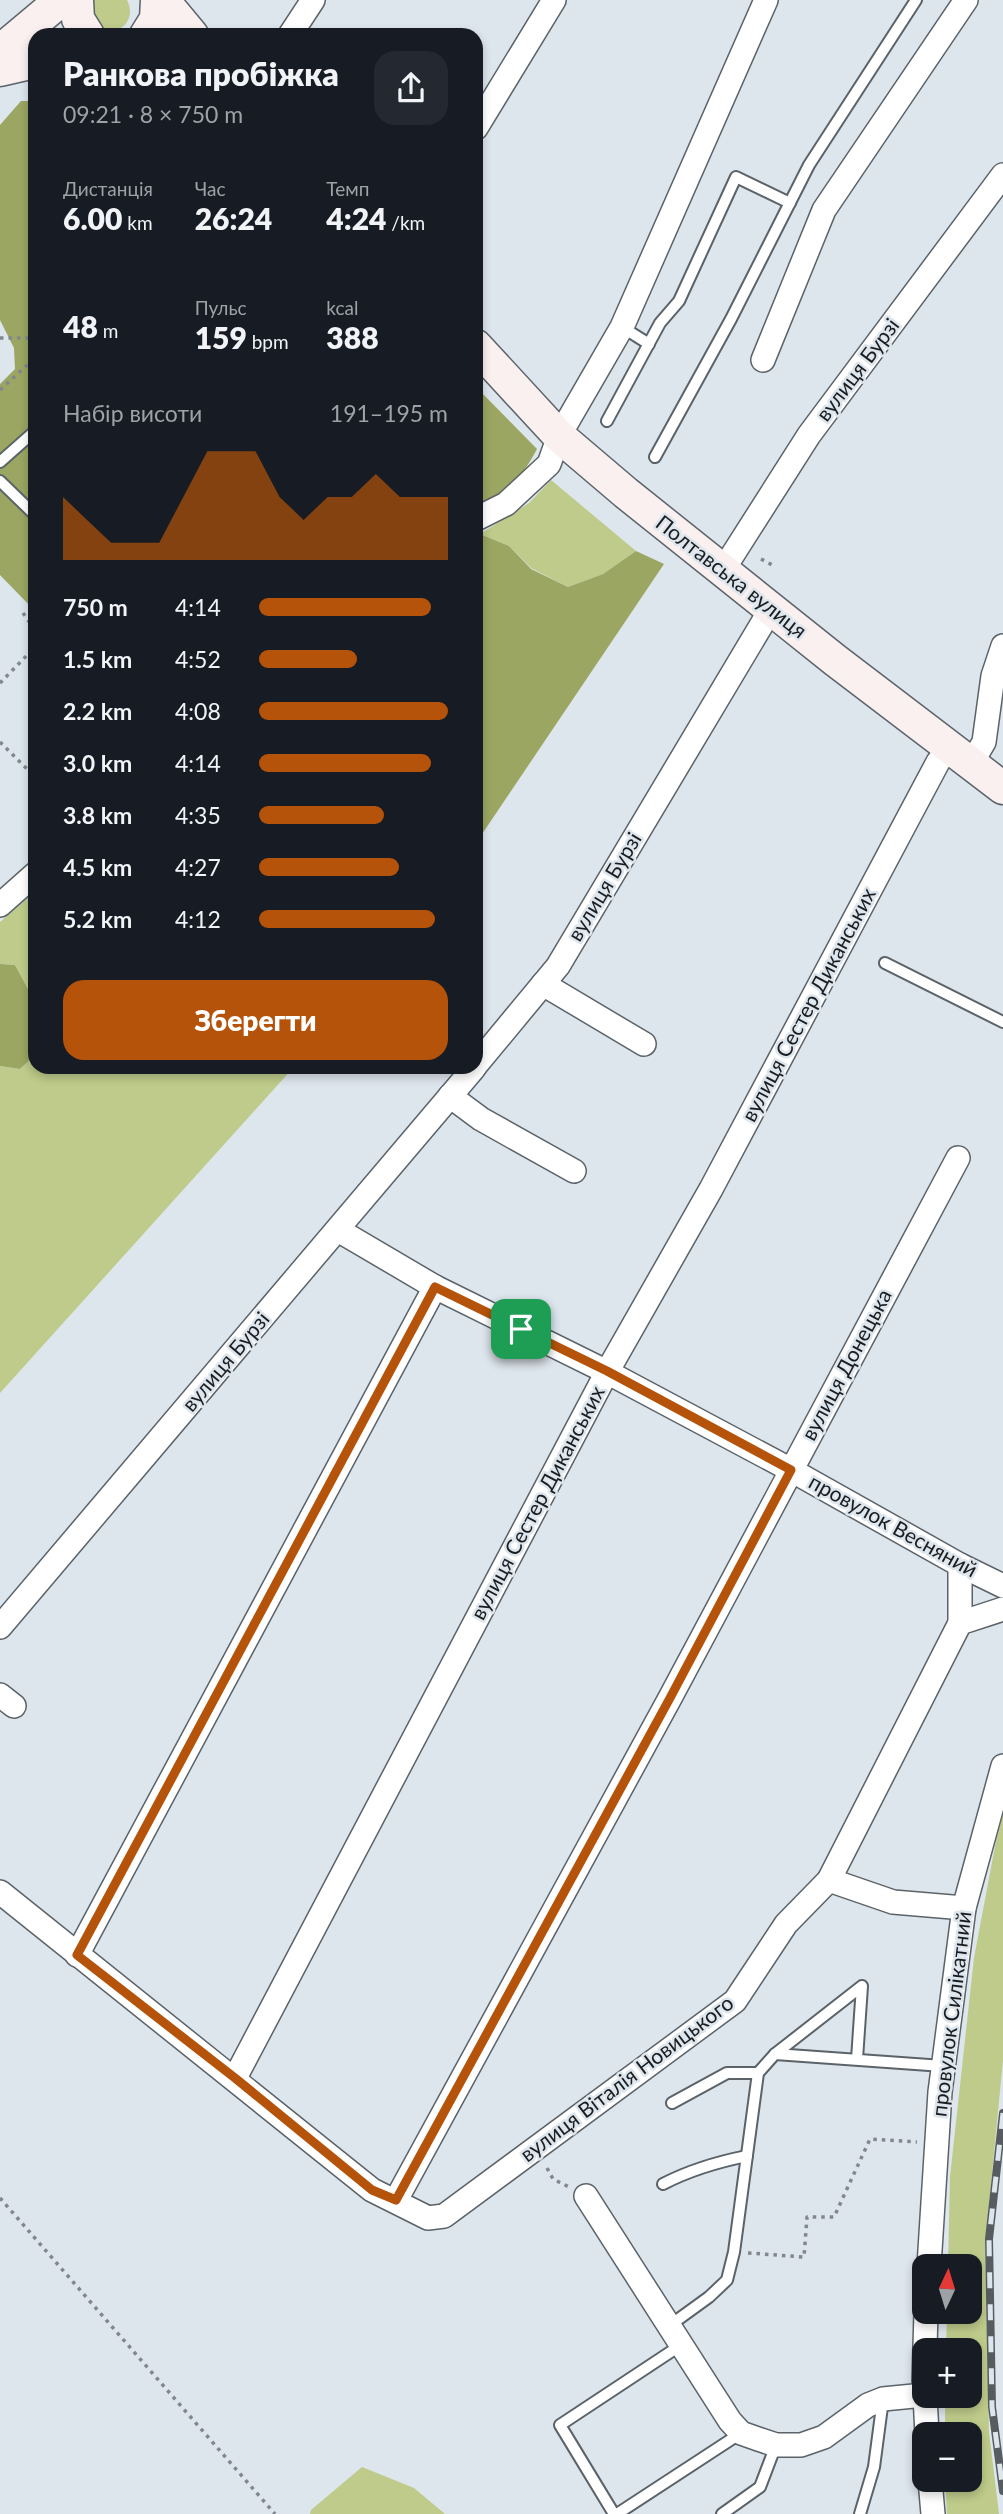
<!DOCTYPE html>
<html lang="uk">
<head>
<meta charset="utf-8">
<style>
  body { margin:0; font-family:Lato,sans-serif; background:#242831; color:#f1f3f6; height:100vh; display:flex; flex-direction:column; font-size:26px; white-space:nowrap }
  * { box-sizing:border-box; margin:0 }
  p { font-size:23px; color:#9ea1a6 }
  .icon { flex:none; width:38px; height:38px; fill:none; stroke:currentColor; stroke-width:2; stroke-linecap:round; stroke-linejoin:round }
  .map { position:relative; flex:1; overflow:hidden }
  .side { position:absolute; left:28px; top:28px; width:455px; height:1046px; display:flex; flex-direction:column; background:#171b24; border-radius:21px; box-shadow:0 4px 10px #0003 }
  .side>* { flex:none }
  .needle { width:46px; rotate:4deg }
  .fabs { position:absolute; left:912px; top:2254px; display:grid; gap:14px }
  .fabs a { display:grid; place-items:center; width:70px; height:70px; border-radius:14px; background:#171b24; box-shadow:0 4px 10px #0003; font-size:35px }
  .pin { position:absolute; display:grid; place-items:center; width:60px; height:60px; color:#fff; margin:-30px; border-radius:14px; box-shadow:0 4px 10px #0006 }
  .round { display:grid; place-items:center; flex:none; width:74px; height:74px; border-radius:21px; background:#242831 }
  .headline { display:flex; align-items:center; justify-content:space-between; height:119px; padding:0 35px }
  h1 { font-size:32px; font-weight:800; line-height:52px }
  .metrics { display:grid; grid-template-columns:repeat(3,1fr); gap:10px; height:119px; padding:7px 35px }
  .metrics div { display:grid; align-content:center }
  .metrics b { font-size:30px; font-weight:800 }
  .metrics small { font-size:19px; font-weight:400 }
  .metrics p { font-size:19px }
  .chart { height:196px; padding:14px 35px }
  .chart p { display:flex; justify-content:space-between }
  .chart svg { width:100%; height:126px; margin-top:7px; fill:#b45309; opacity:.7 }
  .primary-button { display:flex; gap:14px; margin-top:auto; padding:14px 35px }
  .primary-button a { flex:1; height:80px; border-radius:21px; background:#b45309; color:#fff; font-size:28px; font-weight:800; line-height:80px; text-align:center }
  ul { padding:0 35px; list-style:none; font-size:23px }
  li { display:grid; grid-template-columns:112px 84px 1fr; align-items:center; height:52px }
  li i { height:18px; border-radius:9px; background:#b45309 }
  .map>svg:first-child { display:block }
</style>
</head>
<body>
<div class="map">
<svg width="1003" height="2514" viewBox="0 0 1003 2514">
  <rect width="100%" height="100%" fill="#dde5ed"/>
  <g fill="#becb8a">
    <path d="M91,0H127C138,22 116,39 96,28Z"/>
    <path d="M551,480L636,551L603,574L568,587L531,568L509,546L480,534L529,503Z"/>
    <path d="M35,892V1006L15,965L0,964V922Z"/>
    <path d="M35,1055V1068H293L0,1393V1066L20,1069Z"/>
    <path d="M1003,1814V2060L985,2246L989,2432L999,2514H947L945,2480H970V2434H945V2396H970V2350H946L947,2312H970V2266H948L950,2177L974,1958L996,1841Z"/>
    <path d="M362,2467L414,2488L445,2514H310L311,2510Z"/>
  </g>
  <g fill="#9aa661">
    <path d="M21,101H35V611L0,575V384L15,369L14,348L0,320V125Z"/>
    <path d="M476,387L537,449C523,476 503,499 476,511Z"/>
    <path d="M480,534L509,546L531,569L568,587L603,574L636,551L664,564L476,843V537Z"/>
    <path d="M0,964L15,965L34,1001L35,1055L20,1069L0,1066Z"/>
  </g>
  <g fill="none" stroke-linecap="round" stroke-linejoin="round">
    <g stroke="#5b6369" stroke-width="14">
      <g id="lane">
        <path d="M622,327L649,344"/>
        <path d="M607,421L660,323L679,301L736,177L790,203"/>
        <path d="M655,457L731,319L809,165L916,0"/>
        <path d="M0,462L35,431"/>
        <path d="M0,481L35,515"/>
        <path d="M885,963L1003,1022"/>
        <path d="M775,2054L862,1986L857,2059"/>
        <path d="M672,2103L727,2073H758"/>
        <path d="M663,2184C690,2170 717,2162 747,2156"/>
        <path d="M669,2326L709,2297L727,2280L734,2252L758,2073L775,2054L943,2066"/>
        <path d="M614,2514L560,2425L681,2345"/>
        <path d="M617,2514L741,2433"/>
        <path d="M722,2514L760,2487L776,2445"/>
        <path d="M860,2514L874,2467L883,2399"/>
      </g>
    </g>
    <g stroke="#5b6369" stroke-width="26">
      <g id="street">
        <path d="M290,35L313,0"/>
        <path d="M476,128L554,0"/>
        <path d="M763,360L824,210L966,0"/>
        <path d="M476,519L506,504L549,464L559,436L622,327L766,0"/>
        <path d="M723,570L809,435L1003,175"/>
        <path d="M971,764L984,742L993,676L1003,646"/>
        <path d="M0,905L35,874"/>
        <path d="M543,984L644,1044"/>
        <path d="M476,1065L558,966L771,609"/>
        <path d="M450,1096L481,1119L574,1171"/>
        <path d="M338,1230L435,1287L607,1372L791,1470L960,1565L1003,1586"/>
        <path d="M960,1565V1623"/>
        <path d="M0,1627L474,1068"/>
        <path d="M0,1695L14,1706"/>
        <path d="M829,1880L893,1902L964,1908"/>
        <path d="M0,1892L372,2190L428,2218L444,2216L735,2001L786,1924L829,1880L960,1623L1003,1609"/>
        <path d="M77,1955L435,1287"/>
        <path d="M235,2078L607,1372L711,1189L938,762L949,748"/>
        <path d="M586,2196L730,2421L741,2433L758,2439L776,2445H801L824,2437L868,2405L883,2399L924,2395"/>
        <path d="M396,2200L670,1698L958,1158"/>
        <path d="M929,2266L940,2092L964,1908L1003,1766"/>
        <path d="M924,2381L926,2312"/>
        <path d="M925,2396L927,2434"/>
        <path d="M930,2480L933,2514"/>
      </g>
    </g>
    <g stroke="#5b6369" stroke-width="35">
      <g id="secondary">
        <path d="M77,0L78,19L88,35"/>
        <path d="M163,0L192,35"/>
        <path d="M146,35L156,19L157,0"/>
        <path d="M0,51L61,0"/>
        <path d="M0,70L35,62"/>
        <path d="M476,346L559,436L626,493L835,660L1003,788"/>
      </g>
    </g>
    <g stroke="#82878d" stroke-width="3.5" stroke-dasharray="3.5 5" stroke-linecap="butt">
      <path d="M0,338H35"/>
      <path d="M0,390L35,358"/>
      <path d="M761,559L776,567"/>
      <path d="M23,613L35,630"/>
      <path d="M0,683L35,647"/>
      <path d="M0,742L35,777"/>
      <path d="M547,2168L553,2179L569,2187"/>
      <path d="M0,2198L275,2514"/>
      <path d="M748,2253L804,2257L807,2217H834L870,2139L917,2142"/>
    </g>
    <use href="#lane" stroke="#fff" stroke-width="10"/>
    <use href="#street" stroke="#fff" stroke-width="23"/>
    <use href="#secondary" stroke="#f9f0ef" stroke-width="32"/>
    <g stroke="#575c60" stroke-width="8">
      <path id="rail" d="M1003,2113L989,2239L992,2407L1003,2491"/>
    </g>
    <use href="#rail" stroke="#dde5ed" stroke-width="5" stroke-dasharray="16" stroke-linecap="butt"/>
  </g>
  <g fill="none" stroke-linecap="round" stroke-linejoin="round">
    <g stroke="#fff" stroke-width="14">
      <path id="route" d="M435,1287L607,1371L791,1470L670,1698L396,2200L372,2190L235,2078L77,1955Z"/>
    </g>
    <use href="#route" stroke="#b45309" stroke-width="9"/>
  </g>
  <g text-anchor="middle" stroke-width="5" stroke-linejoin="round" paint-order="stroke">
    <g font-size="21" fill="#1a1d20" stroke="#dde5ed">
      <text transform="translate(858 370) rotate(-53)" y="7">вулиця Бурзі</text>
      <text transform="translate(731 577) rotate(38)" y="7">Полтавська вулиця</text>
      <text transform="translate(605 887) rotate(-59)" y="7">вулиця Бурзі</text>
      <text transform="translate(809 1005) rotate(-62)" y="7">вулиця Сестер Диканських</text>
      <text transform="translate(226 1362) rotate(-50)" y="7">вулиця Бурзі</text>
      <text transform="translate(847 1365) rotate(-62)" y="7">вулиця Донецька</text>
      <text transform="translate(538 1503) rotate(-62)" y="7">вулиця Сестер Диканських</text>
      <text transform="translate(893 1526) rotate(29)" y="7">провулок Весняний</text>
      <text transform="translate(952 2014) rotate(-83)" y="7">провулок Силікатний</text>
      <text transform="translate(627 2079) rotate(-37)" y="7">вулиця Віталія Новицького</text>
    </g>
  </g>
</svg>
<div class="fabs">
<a><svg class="needle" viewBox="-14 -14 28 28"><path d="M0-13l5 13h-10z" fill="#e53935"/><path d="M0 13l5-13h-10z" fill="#9ea1a6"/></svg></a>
<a>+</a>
<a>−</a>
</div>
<div class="pin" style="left:521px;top:1329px;background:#1e9e55"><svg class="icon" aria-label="arrive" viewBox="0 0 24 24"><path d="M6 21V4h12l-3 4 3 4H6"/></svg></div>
<section class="side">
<div class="headline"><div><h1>Ранкова пробіжка</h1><p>09:21 · 8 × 750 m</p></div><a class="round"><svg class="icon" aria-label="share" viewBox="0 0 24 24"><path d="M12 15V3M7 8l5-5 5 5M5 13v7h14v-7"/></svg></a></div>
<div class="metrics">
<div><p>Дистанція</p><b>6.00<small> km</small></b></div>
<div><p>Час</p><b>26:24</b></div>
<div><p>Темп</p><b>4:24<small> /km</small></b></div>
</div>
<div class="metrics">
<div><b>48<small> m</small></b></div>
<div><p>Пульс</p><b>159<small> bpm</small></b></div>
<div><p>kcal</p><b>388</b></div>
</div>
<div class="chart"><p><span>Набір висоти</span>191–195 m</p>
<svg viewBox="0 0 160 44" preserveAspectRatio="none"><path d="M0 44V22L10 30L20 38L30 38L40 38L50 22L60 6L70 6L80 6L90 22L100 30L110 22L120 22L130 14L140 22L150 22L160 22V44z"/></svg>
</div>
<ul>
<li><b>750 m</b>4:14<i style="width:91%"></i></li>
<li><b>1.5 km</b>4:52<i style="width:52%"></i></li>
<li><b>2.2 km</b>4:08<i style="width:100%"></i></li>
<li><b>3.0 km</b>4:14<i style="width:91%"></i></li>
<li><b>3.8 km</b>4:35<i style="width:66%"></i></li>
<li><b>4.5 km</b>4:27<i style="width:74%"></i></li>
<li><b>5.2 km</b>4:12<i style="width:93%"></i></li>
</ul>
<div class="primary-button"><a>Зберегти</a></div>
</section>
</div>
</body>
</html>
